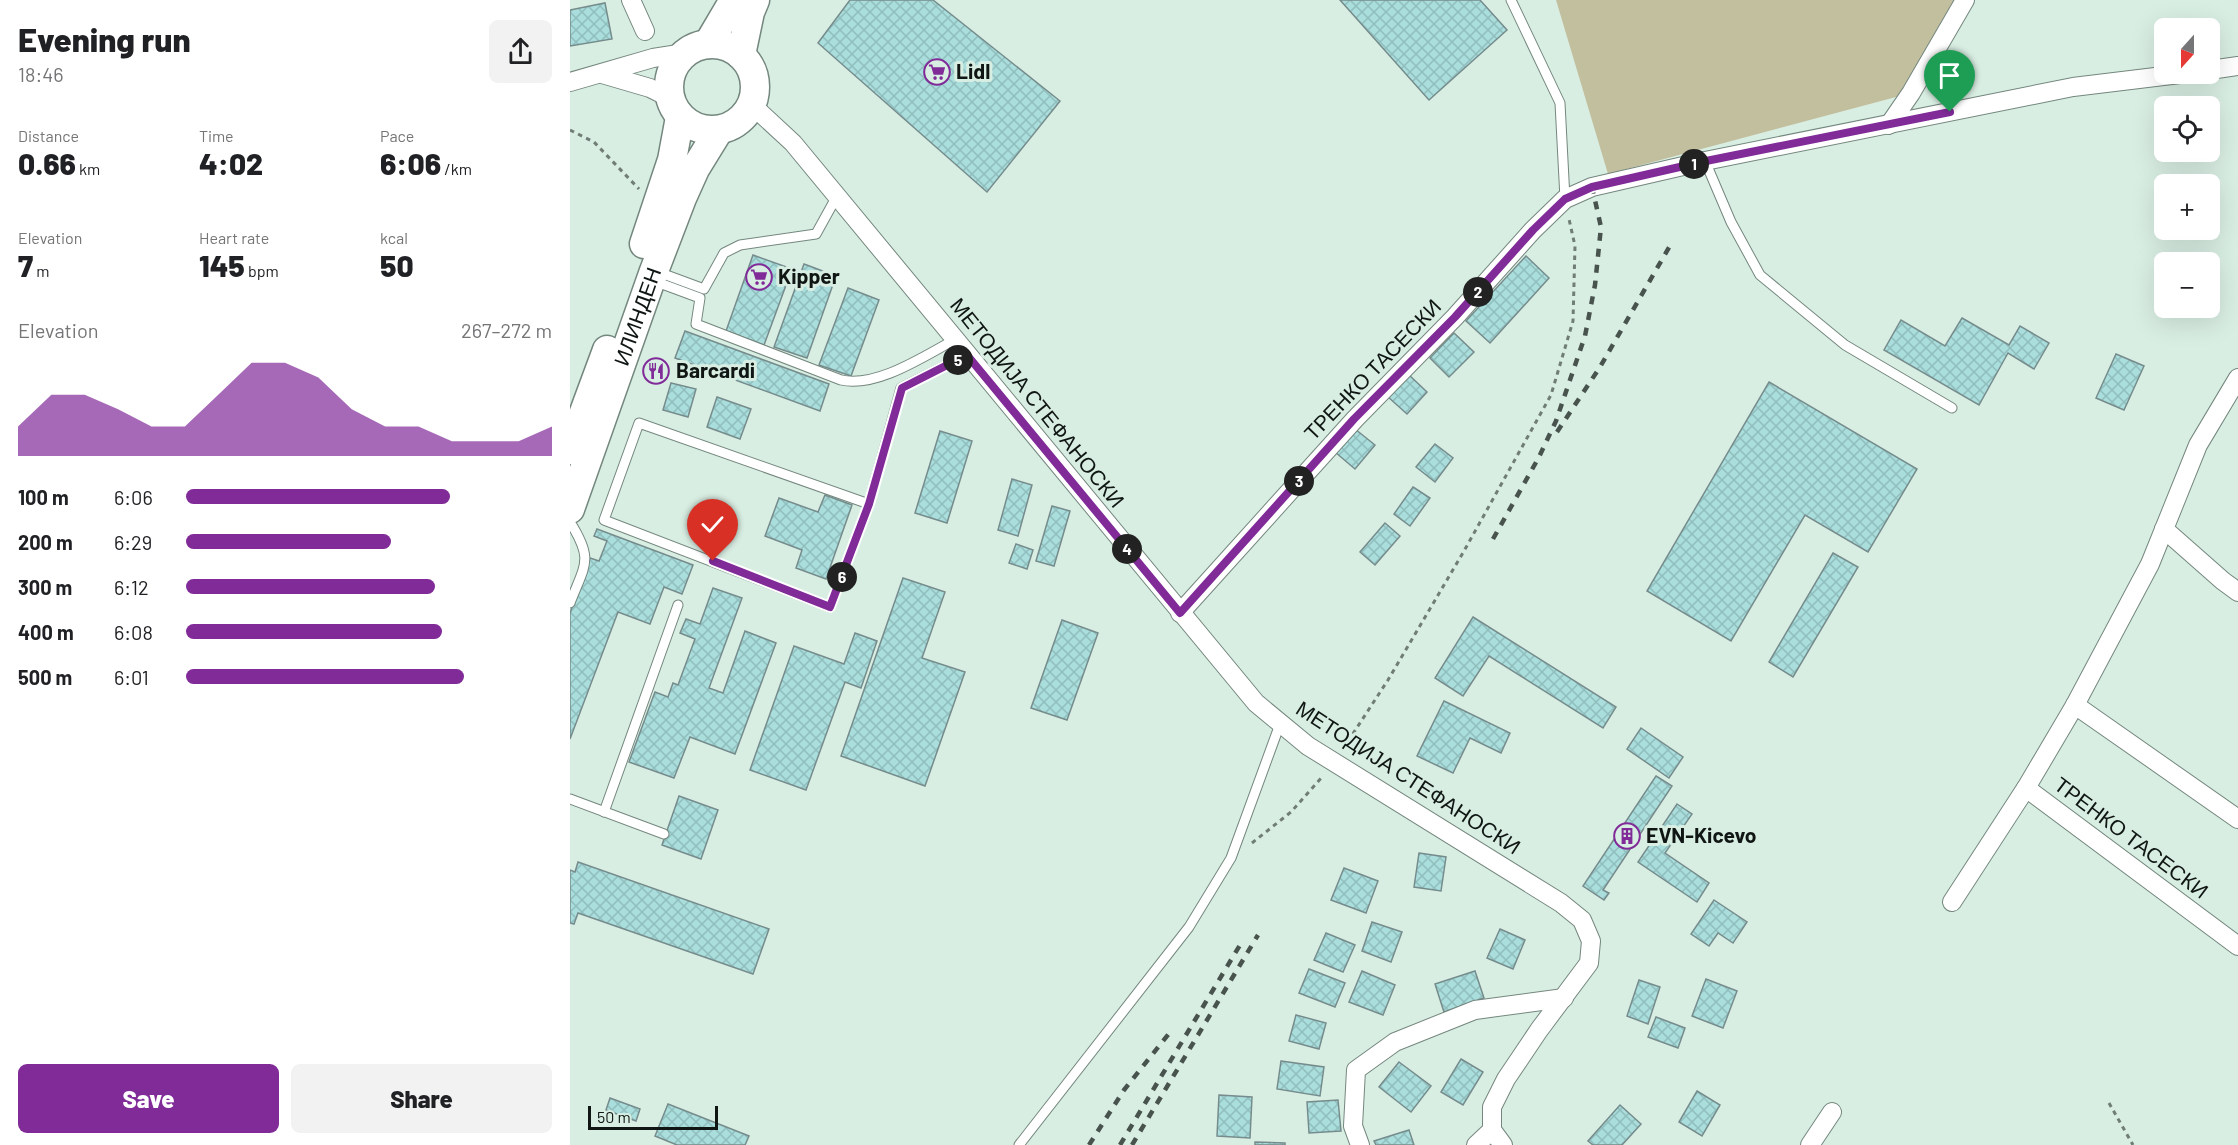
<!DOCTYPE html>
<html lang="en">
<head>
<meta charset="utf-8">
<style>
  body { margin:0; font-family:Barlow,sans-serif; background:#f2f2f2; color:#202124; height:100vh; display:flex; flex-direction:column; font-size:22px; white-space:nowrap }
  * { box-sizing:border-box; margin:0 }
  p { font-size:20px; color:#757577 }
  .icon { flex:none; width:33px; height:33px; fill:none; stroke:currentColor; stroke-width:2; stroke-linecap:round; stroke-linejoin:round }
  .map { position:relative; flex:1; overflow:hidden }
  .sheet { display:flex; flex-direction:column; background:#fff; width:570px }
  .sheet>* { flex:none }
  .needle { width:39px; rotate:201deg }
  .tools { position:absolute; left:1584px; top:18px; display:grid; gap:12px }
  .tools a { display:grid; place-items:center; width:66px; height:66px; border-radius:9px; background:#fff; box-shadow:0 6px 24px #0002; font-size:30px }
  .scale { position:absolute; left:18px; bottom:15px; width:130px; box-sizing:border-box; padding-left:6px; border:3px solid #0f1613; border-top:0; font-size:16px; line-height:21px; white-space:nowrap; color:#0f1613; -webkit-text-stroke:4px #d9eee3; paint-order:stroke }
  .pin { position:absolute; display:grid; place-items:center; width:51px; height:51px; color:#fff; margin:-62px -26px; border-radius:50% 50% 50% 0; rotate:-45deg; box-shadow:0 0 6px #0007 }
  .pin .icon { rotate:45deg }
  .km { position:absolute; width:30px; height:30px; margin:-15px; border-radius:50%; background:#222; color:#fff; font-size:16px; line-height:30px; text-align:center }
  .round { display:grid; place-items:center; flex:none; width:63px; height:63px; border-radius:9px; background:#f2f2f2 }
  .summary { display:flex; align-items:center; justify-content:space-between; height:102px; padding:0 18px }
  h1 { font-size:33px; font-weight:800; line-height:45px }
  .metrics { display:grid; grid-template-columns:repeat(3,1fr); gap:9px; height:102px; padding:6px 18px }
  .metrics div { display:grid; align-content:center }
  .metrics b { font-size:30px; font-weight:800 }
  .metrics small { font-size:16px; font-weight:400 }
  .metrics p { font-size:16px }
  .chart { height:168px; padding:12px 18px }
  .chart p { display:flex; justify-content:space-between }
  .chart svg { width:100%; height:108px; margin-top:6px; fill:#812b99; opacity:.7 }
  .action { display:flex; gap:12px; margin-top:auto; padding:12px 18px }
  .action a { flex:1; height:69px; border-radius:9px; background:#812b99; color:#fff; font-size:24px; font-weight:800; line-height:69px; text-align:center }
  .action a+a { background:#f2f2f2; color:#202124 }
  ul { padding:0 18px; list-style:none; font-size:20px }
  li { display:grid; grid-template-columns:96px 72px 1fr; align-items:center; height:45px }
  li i { height:15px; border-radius:8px; background:#812b99 }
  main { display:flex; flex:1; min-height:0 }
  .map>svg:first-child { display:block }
</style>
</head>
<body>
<main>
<section class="sheet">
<div class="summary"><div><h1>Evening run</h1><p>18:46</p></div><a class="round"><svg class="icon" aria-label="share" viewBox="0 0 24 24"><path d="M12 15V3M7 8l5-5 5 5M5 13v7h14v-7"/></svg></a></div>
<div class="metrics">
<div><p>Distance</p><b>0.66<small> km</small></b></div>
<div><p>Time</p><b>4:02</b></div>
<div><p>Pace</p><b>6:06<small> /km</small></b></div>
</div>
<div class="metrics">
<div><p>Elevation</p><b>7<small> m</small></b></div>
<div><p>Heart rate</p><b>145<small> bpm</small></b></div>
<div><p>kcal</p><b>50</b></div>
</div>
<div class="chart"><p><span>Elevation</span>267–272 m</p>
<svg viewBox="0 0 160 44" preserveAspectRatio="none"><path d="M0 44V32L10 19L20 19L30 25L40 32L50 32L60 19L70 6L80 6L90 12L100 25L110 32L120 32L130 38L140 38L150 38L160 32V44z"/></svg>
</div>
<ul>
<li><b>100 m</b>6:06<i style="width:72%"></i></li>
<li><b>200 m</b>6:29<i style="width:56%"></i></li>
<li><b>300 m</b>6:12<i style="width:68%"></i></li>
<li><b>400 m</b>6:08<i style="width:70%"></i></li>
<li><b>500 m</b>6:01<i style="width:76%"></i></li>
</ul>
<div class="action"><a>Save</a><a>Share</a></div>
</section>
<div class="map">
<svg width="1668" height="1145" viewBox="0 0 1668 1145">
  <defs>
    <pattern id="building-cross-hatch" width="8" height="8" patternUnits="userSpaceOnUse" patternTransform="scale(1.5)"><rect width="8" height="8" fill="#a9dedd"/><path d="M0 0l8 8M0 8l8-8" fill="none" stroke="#90bebd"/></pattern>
  </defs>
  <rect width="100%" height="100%" fill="#d9eee3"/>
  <path fill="#c2bf9f" d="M986,0H1396L1341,93L1038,174Z"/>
  <g fill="url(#building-cross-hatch)" stroke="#768c8c" stroke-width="1.5">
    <path d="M280,0H363L490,101L417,192L248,43Z"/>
    <path d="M770,0H910L937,30L859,100Z"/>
    <path d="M35,3L42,39L0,46V10Z"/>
    <path d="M183,255L222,269L194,345L156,331Z"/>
    <path d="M956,256L979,278L920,343L896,321Z"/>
    <path d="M234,264L266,276L237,358L204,347Z"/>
    <path d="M278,288L309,300L281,376L249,365Z"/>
    <path d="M1392,318L1439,345L1450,326L1479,343L1464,369L1438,353L1409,405L1314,350L1331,320L1375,346Z"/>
    <path d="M115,331L259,384L250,411L105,358Z"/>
    <path d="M884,333L904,352L879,377L860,358Z"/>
    <path d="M1546,354L1574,366L1554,410L1526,398Z"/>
    <path d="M838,374L857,392L837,414L817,396Z"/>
    <path d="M1199,382L1347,469L1298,552L1235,515L1161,641L1077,591Z"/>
    <path d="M101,383L126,389L118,417L93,410Z"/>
    <path d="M147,397L181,409L170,439L137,427Z"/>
    <path d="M785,429L805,445L785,469L765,452Z"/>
    <path d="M370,431L402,441L377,523L345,513Z"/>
    <path d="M865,444L883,458L865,482L846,467Z"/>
    <path d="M442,479L462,485L448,536L428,530Z"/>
    <path d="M843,487L860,498L840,526L824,514Z"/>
    <path d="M255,495L282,505L256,579L226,568L232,550L195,536L209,498L248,512Z"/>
    <path d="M482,506L500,511L484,566L466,561Z"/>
    <path d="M815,523L830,536L805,565L790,552Z"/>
    <path d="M27,529L123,565L112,594L94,587L80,624L48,612L0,739V613L20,558L29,561L37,541L24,536Z"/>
    <path d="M446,544L463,550L457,569L439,563Z"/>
    <path d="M1263,553L1288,567L1223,677L1199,662Z"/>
    <path d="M333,578L375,592L352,658L395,672L355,786L271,756Z"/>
    <path d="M143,588L172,598L139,688L153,693L175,631L206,643L165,754L120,737L104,778L59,762L85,692L98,697L103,683L108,685L125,639L110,633L116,619L130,624Z"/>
    <path d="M903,617L1046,707L1033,728L919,656L893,696L865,678Z"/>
    <path d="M492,620L528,633L497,720L461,708Z"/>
    <path d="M285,633L307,641L291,688L275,682L236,790L180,770L224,646L274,664Z"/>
    <path d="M874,701L940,733L931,753L900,738L883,773L847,756Z"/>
    <path d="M1071,728L1113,757L1099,778L1057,749Z"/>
    <path d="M1086,776L1102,786L1033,890L1039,893L1034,900L1013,886Z"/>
    <path d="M109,796L148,810L131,859L92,845Z"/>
    <path d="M1107,804L1122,814L1095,853L1139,883L1127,902L1068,862Z"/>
    <path d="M849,853L876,857L871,891L844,887Z"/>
    <path d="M8,862L199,929L183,974L8,913L4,924L0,923V870L5,872Z"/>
    <path d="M774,868L808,881L796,913L761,900Z"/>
    <path d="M1144,900L1177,922L1163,943L1148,933L1139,946L1121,934Z"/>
    <path d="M802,922L832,932L821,962L792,951Z"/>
    <path d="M930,929L955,940L943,969L917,958Z"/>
    <path d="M756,933L785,945L773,972L744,960Z"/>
    <path d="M739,969L775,983L765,1007L729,993Z"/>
    <path d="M792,971L825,985L813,1015L779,1002Z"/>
    <path d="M905,971L914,998L874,1012L865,984Z"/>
    <path d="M1136,979L1167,991L1153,1028L1122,1016Z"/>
    <path d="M1069,980L1090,987L1078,1024L1057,1016Z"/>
    <path d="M726,1015L756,1023L749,1049L719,1041Z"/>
    <path d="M1086,1017L1115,1028L1108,1048L1078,1037Z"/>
    <path d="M891,1059L913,1072L893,1105L871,1092Z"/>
    <path d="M711,1061L754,1067L750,1096L707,1089Z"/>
    <path d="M829,1062L861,1086L841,1112L809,1087Z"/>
    <path d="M1127,1091L1150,1105L1132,1136L1109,1122Z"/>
    <path d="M649,1095L682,1097L680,1138L647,1136Z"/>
    <path d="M40,1098L70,1109L66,1121L36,1110Z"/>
    <path d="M768,1100L771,1131L739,1133L737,1102Z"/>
    <path d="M98,1104L179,1136L175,1145H107L85,1136Z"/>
    <path d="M1050,1105L1071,1124L1052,1145H1023L1018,1141Z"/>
    <path d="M839,1130L844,1145H806L804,1141Z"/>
    <path d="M685,1142L715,1143V1145H685Z"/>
  </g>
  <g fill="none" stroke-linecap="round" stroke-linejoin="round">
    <g stroke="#74877e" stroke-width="11">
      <g id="lane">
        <path d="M941,0L990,103L995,199"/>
        <path d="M1135,161L1161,222L1190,275L1275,345L1382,408"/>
        <path d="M88,272L134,289L154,253L170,245L246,234L267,196"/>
        <path d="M84,281L130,298L126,324L271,380C307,388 354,356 386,339"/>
        <path d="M299,504L69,423L34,520L260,607L299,504L331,388L397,355"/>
        <path d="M0,522C24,560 15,564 0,603"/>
        <path d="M0,799L94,834"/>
        <path d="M34,812L108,605"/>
        <path d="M449,1145L619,927L661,858L710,724"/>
      </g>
    </g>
    <g stroke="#74877e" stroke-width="20">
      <g id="street">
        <path d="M61,0L75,31"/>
        <path d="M1640,70L1668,66"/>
        <path d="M32,74L80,88L100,98"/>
        <path d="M0,82L83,58L115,53"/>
        <path d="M182,105L223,143L686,703L738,746L991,903L1012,920L1021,941L1019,963L969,1030L936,1079L922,1107V1130L933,1145"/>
        <path d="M1319,125L1341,93L1395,0"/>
        <path d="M1594,529L1653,581L1668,592"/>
        <path d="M610,613L785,419L885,317L963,230L995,199L1022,187L1135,161L1503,87L1610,74"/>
        <path d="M1505,705L1668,819"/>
        <path d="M1456,788L1668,946"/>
        <path d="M1382,902L1456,788L1505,705L1580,564L1628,445L1668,378"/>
        <path d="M790,1145L783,1126L786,1070L825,1042L905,1010L994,998"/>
        <path d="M906,1145L922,1130"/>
        <path d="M1240,1145L1262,1112"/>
      </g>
    </g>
    <g stroke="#74877e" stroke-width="31">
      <g id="primary">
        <circle cx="142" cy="87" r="43"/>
        <path d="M138,44L164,0"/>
        <path d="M171,55L180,12L185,0"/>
        <path d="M74,244L102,160L110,117"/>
        <path d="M0,450L37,350"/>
        <path id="s1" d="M0,509L84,271L112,198L125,169L149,130"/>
      </g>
    </g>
    <g stroke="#6f7d76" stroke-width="3" stroke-dasharray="4.5 4.5" stroke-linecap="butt">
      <path d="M0,130L24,142L69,189"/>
      <path d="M773,749L818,680L894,551L981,395L1003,321L1005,246L999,219"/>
      <path d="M682,843L721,812L753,776"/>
      <path d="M1539,1103L1563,1145"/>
    </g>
    <use href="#lane" stroke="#fff" stroke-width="9"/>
    <use href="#street" stroke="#fff" stroke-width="18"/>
    <use href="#primary" stroke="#fff" stroke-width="28"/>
    <g stroke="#48534e" stroke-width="4.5" stroke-dasharray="8 8" stroke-linecap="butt">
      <path d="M987,432L1030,367L1101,244"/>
      <path d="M923,539L969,457L986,421L1015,336L1025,285L1031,227L1022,187"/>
      <path d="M519,1145L554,1090L601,1031"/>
      <path d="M550,1145L670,945"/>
      <path d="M562,1145L688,935"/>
    </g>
  </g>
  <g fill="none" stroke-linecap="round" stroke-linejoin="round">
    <g stroke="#fff" stroke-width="12">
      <path id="route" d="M143,561L260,607L299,504L332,388L397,355L610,613L784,419L885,317L963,230L995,199L1022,187L1136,161L1380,112"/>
    </g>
    <use href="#route" stroke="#812b99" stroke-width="8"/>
  </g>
  <defs>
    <g id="supermarket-ring" transform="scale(1.35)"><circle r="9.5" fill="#d9eee3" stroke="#812b99" stroke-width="1.5"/><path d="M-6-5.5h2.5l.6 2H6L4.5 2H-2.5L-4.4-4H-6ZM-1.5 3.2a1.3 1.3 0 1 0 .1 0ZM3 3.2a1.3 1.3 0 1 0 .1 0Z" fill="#812b99"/></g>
    <g id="restaurant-ring" transform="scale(1.35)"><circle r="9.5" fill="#d9eee3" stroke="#812b99" stroke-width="1.5"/><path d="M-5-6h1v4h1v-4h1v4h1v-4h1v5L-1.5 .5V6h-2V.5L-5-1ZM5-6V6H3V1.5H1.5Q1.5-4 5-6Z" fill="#812b99"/></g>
    <g id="building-ring" transform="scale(1.35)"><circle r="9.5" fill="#d9eee3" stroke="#812b99" stroke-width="1.5"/><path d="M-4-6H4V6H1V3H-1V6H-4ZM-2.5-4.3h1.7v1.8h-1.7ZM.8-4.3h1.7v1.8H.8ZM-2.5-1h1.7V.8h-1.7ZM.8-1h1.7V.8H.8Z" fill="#812b99"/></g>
  </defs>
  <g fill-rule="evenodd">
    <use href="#supermarket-ring" x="367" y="72"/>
    <use href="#supermarket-ring" x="189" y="277"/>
    <use href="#restaurant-ring" x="86" y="371"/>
    <use href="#building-ring" x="1057" y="836"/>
  </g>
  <g text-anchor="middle" stroke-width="6" stroke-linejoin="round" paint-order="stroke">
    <g font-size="21" font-weight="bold" fill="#0f1613" stroke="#d9eee3" text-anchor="start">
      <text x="386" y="79">Lidl</text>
      <text x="208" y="284">Kipper</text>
      <text x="106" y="378">Barcardi</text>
      <text x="1076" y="843">EVN-Kicevo</text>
    </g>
    <g font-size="21" fill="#0f1613" stroke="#d9eee3">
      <text dy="7" stroke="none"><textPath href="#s1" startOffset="204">ИЛИНДЕН</textPath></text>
      <text transform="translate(803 370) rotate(-46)" y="7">ТРЕНКО ТАСЕСКИ</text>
      <text transform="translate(467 403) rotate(51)" y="7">МЕТОДИЈА СТЕФАНОСКИ</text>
      <text transform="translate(838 778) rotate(33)" y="7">МЕТОДИЈА СТЕФАНОСКИ</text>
      <text transform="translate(1561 838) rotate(37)" y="7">ТРЕНКО ТАСЕСКИ</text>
    </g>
  </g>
</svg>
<div class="tools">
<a><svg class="needle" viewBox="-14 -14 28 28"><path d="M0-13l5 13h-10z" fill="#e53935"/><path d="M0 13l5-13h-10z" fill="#757577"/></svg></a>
<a><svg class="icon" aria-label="locate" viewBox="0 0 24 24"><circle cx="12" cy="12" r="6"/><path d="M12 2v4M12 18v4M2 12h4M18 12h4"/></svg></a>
<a>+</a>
<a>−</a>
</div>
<div class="scale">50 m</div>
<div class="pin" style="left:1380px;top:112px;background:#1e9e55"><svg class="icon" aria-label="arrive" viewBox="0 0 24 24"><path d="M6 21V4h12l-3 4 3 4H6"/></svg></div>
<div class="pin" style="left:143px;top:561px;background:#d93025"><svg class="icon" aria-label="check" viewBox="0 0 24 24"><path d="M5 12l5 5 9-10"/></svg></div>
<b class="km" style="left:1124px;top:164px">1</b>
<b class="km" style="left:908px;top:292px">2</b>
<b class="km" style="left:729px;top:481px">3</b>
<b class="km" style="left:557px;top:549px">4</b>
<b class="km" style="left:388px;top:360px">5</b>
<b class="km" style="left:272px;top:577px">6</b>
</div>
</main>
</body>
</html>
